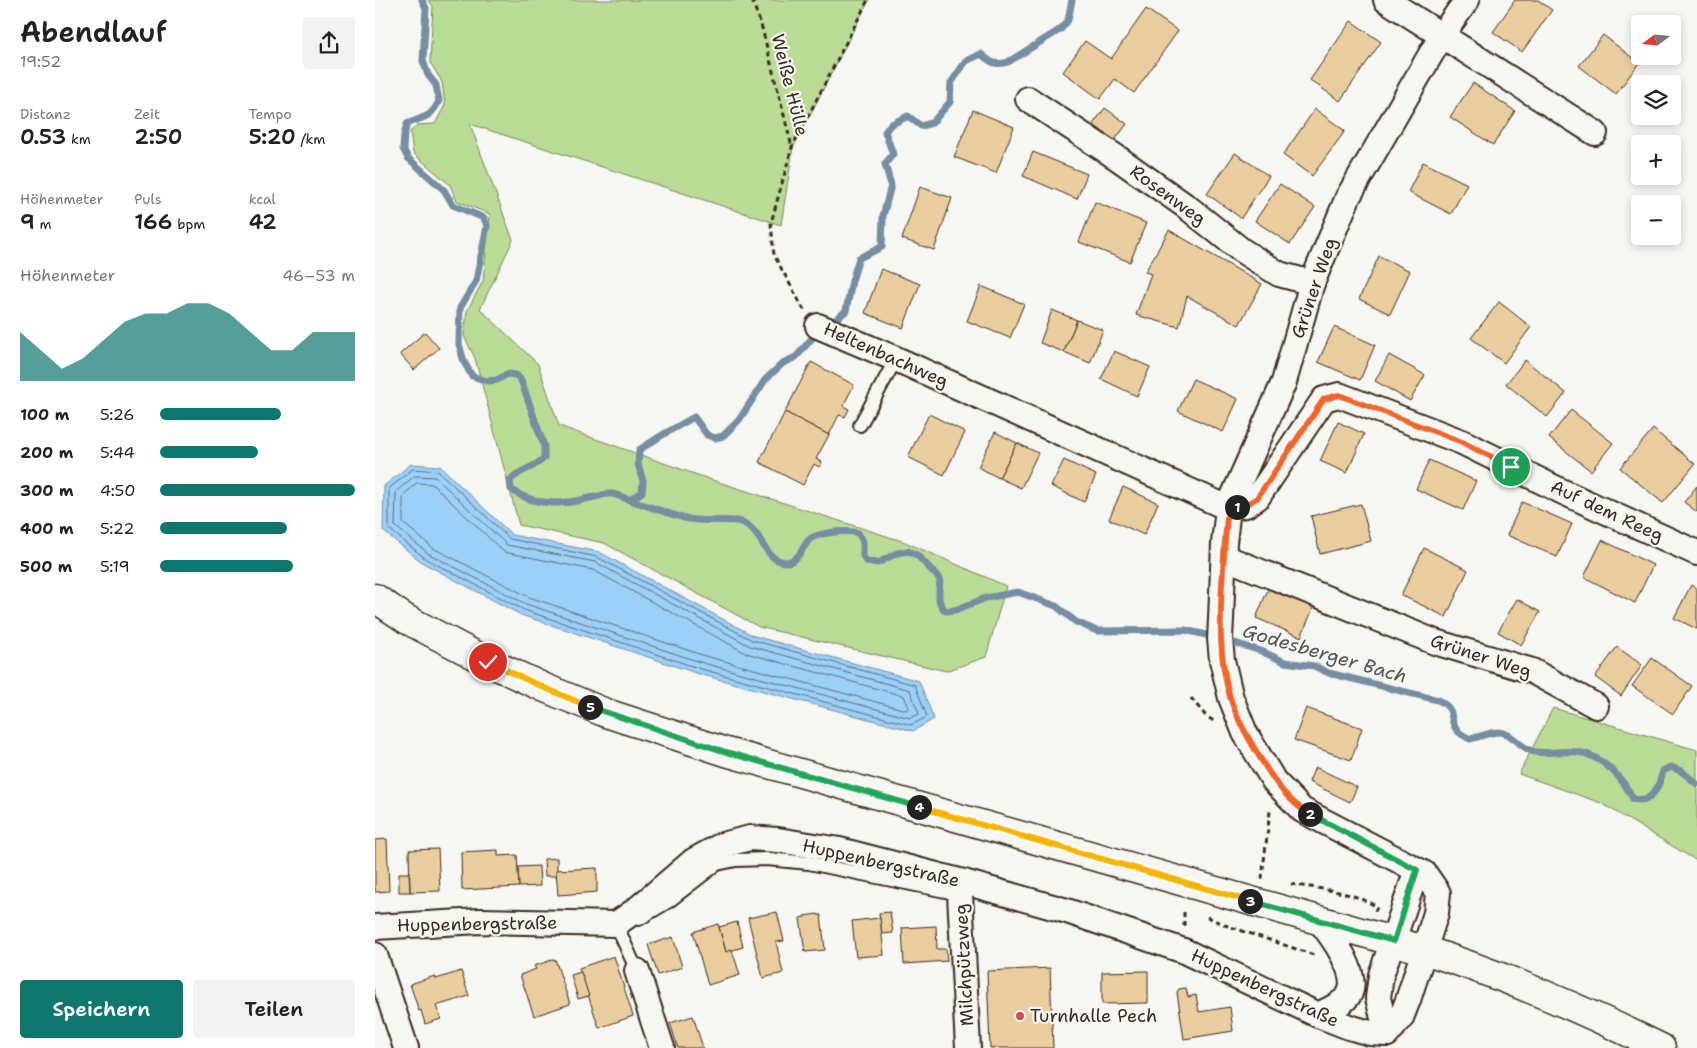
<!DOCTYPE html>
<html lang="de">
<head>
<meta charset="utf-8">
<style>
  body { margin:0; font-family:"Shantell Sans",sans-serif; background:#f2f2f2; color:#222; height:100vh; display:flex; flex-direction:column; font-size:19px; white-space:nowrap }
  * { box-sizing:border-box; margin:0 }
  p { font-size:16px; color:#767676 }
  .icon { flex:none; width:28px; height:28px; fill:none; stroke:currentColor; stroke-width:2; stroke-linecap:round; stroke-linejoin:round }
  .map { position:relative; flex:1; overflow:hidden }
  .drawer { display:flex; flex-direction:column; background:#fff; width:375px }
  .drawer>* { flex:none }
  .needle { width:32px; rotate:254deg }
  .buttons { position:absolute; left:1256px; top:15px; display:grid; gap:10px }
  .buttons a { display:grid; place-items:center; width:50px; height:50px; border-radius:5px; background:#fff; box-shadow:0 2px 8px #0003; font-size:25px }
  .pin { position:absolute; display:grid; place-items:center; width:42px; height:42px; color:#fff; margin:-21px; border:2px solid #fff; border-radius:50%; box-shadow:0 1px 5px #0007 }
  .km { position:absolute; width:25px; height:25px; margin:-12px; border-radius:50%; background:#222; color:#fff; font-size:14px; line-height:25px; text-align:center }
  .round { display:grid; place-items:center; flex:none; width:52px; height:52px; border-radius:5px; background:#f2f2f2 }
  .head { display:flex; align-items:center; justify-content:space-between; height:85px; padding:0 20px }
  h1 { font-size:28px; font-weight:600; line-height:38px }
  .figures { display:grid; grid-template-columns:repeat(3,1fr); gap:8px; height:85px; padding:5px 20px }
  .figures div { display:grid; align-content:center }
  .figures b { font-size:21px; font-weight:600 }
  .figures small { font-size:14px; font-weight:400 }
  .figures p { font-size:14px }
  .chart { height:140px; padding:10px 20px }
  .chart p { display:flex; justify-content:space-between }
  .chart svg { width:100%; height:90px; margin-top:5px; fill:#0f766e; opacity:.7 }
  .cta { display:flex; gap:10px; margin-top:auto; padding:10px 20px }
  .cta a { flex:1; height:58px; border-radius:5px; background:#0f766e; color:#fff; font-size:20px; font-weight:600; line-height:58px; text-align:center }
  .cta a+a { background:#f2f2f2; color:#222 }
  ul { padding:0 20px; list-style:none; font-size:16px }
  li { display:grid; grid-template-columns:80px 60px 1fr; align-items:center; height:38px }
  li i { height:12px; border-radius:6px; background:#0f766e }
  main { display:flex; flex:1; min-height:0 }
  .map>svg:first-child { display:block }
</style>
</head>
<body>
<main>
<section class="drawer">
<div class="head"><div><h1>Abendlauf</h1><p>19:52</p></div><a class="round"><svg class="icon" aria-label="share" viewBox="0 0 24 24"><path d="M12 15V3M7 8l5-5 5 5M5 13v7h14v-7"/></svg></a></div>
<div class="figures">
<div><p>Distanz</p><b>0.53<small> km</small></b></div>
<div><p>Zeit</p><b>2:50</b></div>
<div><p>Tempo</p><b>5:20<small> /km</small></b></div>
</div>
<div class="figures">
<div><p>Höhenmeter</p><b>9<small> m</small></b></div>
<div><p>Puls</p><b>166<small> bpm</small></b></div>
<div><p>kcal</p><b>42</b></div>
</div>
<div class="chart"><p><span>Höhenmeter</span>46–53 m</p>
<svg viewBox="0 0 160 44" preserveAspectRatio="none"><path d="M0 44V20L10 29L20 38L30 33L40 24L50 15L60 11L70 11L80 6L90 6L100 11L110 20L120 29L130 29L140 20L150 20L160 20V44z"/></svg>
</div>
<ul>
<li><b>100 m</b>5:26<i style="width:62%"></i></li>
<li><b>200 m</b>5:44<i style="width:50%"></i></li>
<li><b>300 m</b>4:50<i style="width:100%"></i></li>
<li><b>400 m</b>5:22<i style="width:65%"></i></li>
<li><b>500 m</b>5:19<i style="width:68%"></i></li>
</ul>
<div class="cta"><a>Speichern</a><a>Teilen</a></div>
</section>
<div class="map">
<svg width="1322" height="1048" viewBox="0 0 1322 1048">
  <rect width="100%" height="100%" fill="#f6f6f2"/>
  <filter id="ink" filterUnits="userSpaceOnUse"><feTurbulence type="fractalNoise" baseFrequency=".02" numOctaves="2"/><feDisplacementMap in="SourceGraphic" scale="10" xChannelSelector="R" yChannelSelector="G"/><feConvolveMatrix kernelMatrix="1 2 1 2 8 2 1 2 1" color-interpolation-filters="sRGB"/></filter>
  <g filter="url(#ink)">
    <g fill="#badc96" stroke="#7a835a">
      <path d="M53,0H494L418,148L406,225L95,124L138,240L105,309L163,364L184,426L331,478L530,542L631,586L611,657L571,671L384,627L229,543L144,525L100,358L89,336L92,311L108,281L115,214L82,201L75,185L38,153L35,132L43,125L60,124L70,105L67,82L55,62L58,6Z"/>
      <path d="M1178,708L1322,750V861L1226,803L1144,774Z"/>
    </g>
    <path fill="#9bd0f9" stroke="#758ea1" d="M36,464L65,466L137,535L224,552L379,636L544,681L559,719L538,731L324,674L146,615L48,563L8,531L9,486Z"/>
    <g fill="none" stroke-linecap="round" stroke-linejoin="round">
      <g stroke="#616c76" stroke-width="1">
        <path d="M38,469L63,471L135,539L222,557L377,640L540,685L552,717L536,725L326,669L149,610L51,559L14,529V489Z"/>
        <path d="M40,476L60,477L132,545L220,562L375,646L535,690L544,714L535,718L328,663L151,604L54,554L20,526L21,492Z"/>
        <path d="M42,483L57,484L129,552L218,570L371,653L529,696L534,708L531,710L330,656L154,597L58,548L28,523V496Z"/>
      </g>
      <g stroke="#758ea1" stroke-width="7">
        <path d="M47,0L51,8L48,61L53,75L61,85L64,101C55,119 49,116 32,124L29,135L28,149L33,158L69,190L78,205L109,218L112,226L101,281L85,308L84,344L89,362L97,376L112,381L122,380L132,374L141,375L146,380L169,446V458C158,469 146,469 135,480L136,489C159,507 188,505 215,498C222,497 231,493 237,494C243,495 250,498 255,500C273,506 291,513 309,518C326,523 345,519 362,521C388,525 386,562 412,562C425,561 427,546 435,539C445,532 472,530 483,533L488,541V556L491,561L503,563L522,553L533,551L542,555L565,579C565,591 560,602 571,611L580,610L611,598L643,592L681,606L701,622L722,631L810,630L840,637"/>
        <path d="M453,326L471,311L477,281L484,258L507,247L508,216L516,185L510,164L518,154L510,132L515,125L533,116L546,126L557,123L575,102L576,83L591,61L606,54C616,62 619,66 633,62L686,29L693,20L697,0"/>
        <path d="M255,500L267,492L268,481L263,464L264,450L289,434L319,417L332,435L340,438L348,436L364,420L390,380L408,363L421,357L439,336L444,332"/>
        <path d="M850,640L886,651L910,662L939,666L954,673L1063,700C1083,711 1072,715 1081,729C1084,734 1090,736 1095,739C1104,737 1115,732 1124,732C1139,733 1146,750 1160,752C1174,754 1189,750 1202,752C1227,755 1248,778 1258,799C1278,804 1284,786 1288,771L1296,767L1306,771L1322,784"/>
      </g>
    </g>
    <g fill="#ebce9f" stroke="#3b2a1e">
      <path d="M1140,0H1163L1177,10L1147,52L1118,32Z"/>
      <path d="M771,9L803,31L759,93L740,79L725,99L688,72L710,41L736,59Z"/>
      <path d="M976,21L1006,42L965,101L935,80Z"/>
      <path d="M1228,35L1264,63L1241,94L1204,66Z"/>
      <path d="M1098,83L1140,111L1118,145L1075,117Z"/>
      <path d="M730,108L752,124L739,141L718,124Z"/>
      <path d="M940,109L970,131L937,176L908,155Z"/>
      <path d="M598,110L639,127L621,173L579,157Z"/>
      <path d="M658,152L712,174L702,199L648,176Z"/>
      <path d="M860,153L894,176L866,218L832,194Z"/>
      <path d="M1048,162L1092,184L1076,214L1033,192Z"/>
      <path d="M905,184L940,207L915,244L880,221Z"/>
      <path d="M545,187L577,198L559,250L527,239Z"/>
      <path d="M720,202L771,223L755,262L704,242Z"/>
      <path d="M794,230L887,284L864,325L812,296L804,327L761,315L776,274L770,272Z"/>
      <path d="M1004,256L1035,271L1015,314L984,299Z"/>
      <path d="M506,269L545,284L528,328L490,313Z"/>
      <path d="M606,286L649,304L635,338L592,321Z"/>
      <path d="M1124,302L1156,327L1129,363L1096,338Z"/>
      <path d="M677,310L702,320L689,352L665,343Z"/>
      <path d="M702,320L728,330L715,363L689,352Z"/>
      <path d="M959,327L1000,345L985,380L943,362Z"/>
      <path d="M50,332L64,348L39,370L25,354Z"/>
      <path d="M739,351L775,367L762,396L726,379Z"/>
      <path d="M1014,355L1050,375L1035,401L1000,381Z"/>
      <path d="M1150,360L1191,393L1172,417L1131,384Z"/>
      <path d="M436,362L479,385L468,406L474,409L470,417L464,415L454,435L410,412Z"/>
      <path d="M818,379L863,399L848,432L803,411Z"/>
      <path d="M1196,410L1238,443L1216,471L1174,438Z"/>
      <path d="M410,412L454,435L441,459L447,462L444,467L439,464L428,485L384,462Z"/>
      <path d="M554,414L590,432L569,475L533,457Z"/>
      <path d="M963,422L989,434L972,473L945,461Z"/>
      <path d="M1278,429L1320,464L1288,503L1245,468Z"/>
      <path d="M620,432L642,443L624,478L603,467Z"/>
      <path d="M642,443L663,453L646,488L624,478Z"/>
      <path d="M689,460L721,475L709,502L676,486Z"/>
      <path d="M1054,460L1101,481L1088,510L1041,489Z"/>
      <path d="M1322,486V512L1309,502Z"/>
      <path d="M748,487L783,503L769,535L734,519Z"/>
      <path d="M1147,502L1197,524L1182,557L1132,535Z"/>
      <path d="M986,504L996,541L945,554L936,516Z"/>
      <path d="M1227,540L1278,565L1260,603L1209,577Z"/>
      <path d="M1049,548L1093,570L1071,617L1026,595Z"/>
      <path d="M1316,585L1322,589V629L1299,618Z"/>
      <path d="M894,587L939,606L926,637L881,618Z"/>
      <path d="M1142,599L1165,612L1146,645L1123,632Z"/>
      <path d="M1242,647L1267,665L1246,696L1220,677Z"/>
      <path d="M1277,658L1317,686L1298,714L1257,686Z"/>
      <path d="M931,708L987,728L976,760L919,740Z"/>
      <path d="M940,767L982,787L975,802L934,782Z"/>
      <path d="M12,839L14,891L0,892V840Z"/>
      <path d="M63,849L65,891L35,892L34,850Z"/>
      <path d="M123,850V856L142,855L144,887L87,890L86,852Z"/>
      <path d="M182,858V876H170L169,859Z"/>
      <path d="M164,866L165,886L144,887L143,867Z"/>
      <path d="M222,868V892L183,895L181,870Z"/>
      <path d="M24,873H34L35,892H24Z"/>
      <path d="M402,912L409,941L401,942L408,973L388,978L373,918Z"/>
      <path d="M515,912L518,933L507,934L504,913Z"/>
      <path d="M443,914V915H446L450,950L430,952L425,918L430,917L429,916Z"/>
      <path d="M505,918L509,955L481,957L477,921Z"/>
      <path d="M362,922L368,947L351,952L344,927Z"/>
      <path d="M343,924L351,952L357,950L365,975L333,985L318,932Z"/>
      <path d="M561,926L562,949H571L572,961L529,964L527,928Z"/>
      <path d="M298,937L307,967L283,975L273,945Z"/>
      <path d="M239,956L258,1016L224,1028L204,968Z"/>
      <path d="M180,959L195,1004L159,1016L145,975L161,969L159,966Z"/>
      <path d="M675,968L678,1048H615L612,971Z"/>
      <path d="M86,971L94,996L61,1006L66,1019L50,1024L46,1010L44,1011L35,984L60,976L61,979Z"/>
      <path d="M773,971V1003L727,1004V972Z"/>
      <path d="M206,972L214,996L203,999L196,975Z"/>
      <path d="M811,988L813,997L821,995L824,1012L855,1007L858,1031L809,1039L802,992L804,989Z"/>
      <path d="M318,1016L328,1048H303L295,1023Z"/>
    </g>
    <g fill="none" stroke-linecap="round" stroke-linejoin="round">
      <g stroke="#3b2a1e" stroke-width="16">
        <g id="lane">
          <path d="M485,425L521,359"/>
          <path d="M264,919L294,901L342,864L361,860L392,859L434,863L585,894"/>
          <path d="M245,924H241L262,971"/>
        </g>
      </g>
      <g stroke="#3b2a1e" stroke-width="28">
        <g id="street">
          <path d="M1011,0L1220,133"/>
          <path d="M653,99L744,159L812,207L866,250L904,274L937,283"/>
          <path d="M443,326L521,359L853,508"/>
          <path d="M853,508L871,505L882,498L949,399L964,395L1087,442L1186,491L1322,553"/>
          <path d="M849,557L1060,642L1157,671L1221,706"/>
          <path d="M589,882L585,894L593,1048"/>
          <path d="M0,927L105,921L241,924L261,910L318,861L347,845L375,838L403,840L465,850L589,882L692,911L809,951L943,1015L974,1027L995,1033L1012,1034"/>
          <path d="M0,955L31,1048"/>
          <path d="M262,971L287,1048"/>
          <path d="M943,1015C953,1010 970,1003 975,993C984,972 956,935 943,919"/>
          <path d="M1012,1034L1026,1018L1033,1000L1061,913L1063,893L1050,874L927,810L899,781L870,733L856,698L847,660L845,639L846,619L849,543L853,508L909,382L937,283L973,197L1067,35L1092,0"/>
          <path d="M1012,1034L1003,998L1006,975L1042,870"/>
        </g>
      </g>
      <g stroke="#3b2a1e" stroke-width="31">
        <path id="secondary" d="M0,598L31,619L113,662L170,688L231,713L351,752L1049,950C1131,976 1209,1010 1286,1048"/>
      </g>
      <g stroke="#3b2a1e" stroke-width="3" stroke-dasharray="5 4" stroke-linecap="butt">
        <path d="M377,0L387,28L417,147"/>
        <path d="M429,310L399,255L396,223L417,147L493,0"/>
        <path d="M816,698L830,715L840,722"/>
        <path d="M888,878H887L895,811"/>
        <path d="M916,884C944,889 978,891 1002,907L1000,911"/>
        <path d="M832,917L850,925L939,955"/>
        <path d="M809,926V908"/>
      </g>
      <use href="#lane" stroke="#f6f6f2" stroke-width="12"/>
      <use href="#street" stroke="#f6f6f2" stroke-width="24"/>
      <use href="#secondary" stroke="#f6f6f2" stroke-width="28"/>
    </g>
  </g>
  <g fill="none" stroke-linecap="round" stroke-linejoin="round" filter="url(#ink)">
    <g stroke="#fff" stroke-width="10">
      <path id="split-1" d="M862,507L870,505L882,498L949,399L964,395L1087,442L1136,467"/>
    </g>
    <g stroke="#fff" stroke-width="10">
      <path id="split-2" d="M862,507L853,508C850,533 849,558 847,584C845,623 844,659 855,697C862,720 875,741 887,761C899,781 914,803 935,814"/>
    </g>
    <g stroke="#fff" stroke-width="10">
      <path id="split-3" d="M875,901L1019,941L1042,870L935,814"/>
    </g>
    <g stroke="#fff" stroke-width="10">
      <path id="split-4" d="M544,807L875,901"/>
    </g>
    <g stroke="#fff" stroke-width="10">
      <path id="split-5" d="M215,707L351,752L544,807"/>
    </g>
    <g stroke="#fff" stroke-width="10">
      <path id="split-6" d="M113,662L170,688L215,707"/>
    </g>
    <use href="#split-1" stroke="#f0652b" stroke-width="6"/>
    <use href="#split-2" stroke="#f0652b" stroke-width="6"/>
    <use href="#split-3" stroke="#22a559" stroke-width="6"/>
    <use href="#split-4" stroke="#f5b400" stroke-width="6"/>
    <use href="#split-5" stroke="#22a559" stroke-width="6"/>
    <use href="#split-6" stroke="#f5b400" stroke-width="6"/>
  </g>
  <circle fill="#d1495b" stroke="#f6f6f2" stroke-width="2" cx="645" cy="1016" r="5"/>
  <g text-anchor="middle" stroke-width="4.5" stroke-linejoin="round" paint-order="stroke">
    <g font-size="18" fill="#3b2a1e" stroke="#f6f6f2">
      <text transform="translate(415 85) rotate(76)" y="6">Weiße Hülle</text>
      <text transform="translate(793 195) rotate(36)" y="6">Rosenweg</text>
      <text transform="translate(939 288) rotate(-71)" y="6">Grüner Weg</text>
      <text transform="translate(511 355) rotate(24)" y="6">Heltenbachweg</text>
      <text transform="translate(1232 511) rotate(25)" y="6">Auf dem Reeg</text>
      <text transform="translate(1106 656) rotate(18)" y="6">Grüner Weg</text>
      <text transform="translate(506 863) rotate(13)" y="6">Huppenbergstraße</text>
      <text transform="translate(102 924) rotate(-1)" y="6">Huppenbergstraße</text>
      <text transform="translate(589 965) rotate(-93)" y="6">Milchpützweg</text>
      <text transform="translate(890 988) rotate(25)" y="6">Huppenbergstraße</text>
    </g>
    <g font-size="18" fill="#3b2a1e" stroke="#f6f6f2" text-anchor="start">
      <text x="655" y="1022">Turnhalle Pech</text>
    </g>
    <g font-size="19" font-style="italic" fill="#535455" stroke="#f6f6f2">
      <text transform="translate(950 653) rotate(16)" y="7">Godesberger Bach</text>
    </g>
  </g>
</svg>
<div class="buttons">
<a><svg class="needle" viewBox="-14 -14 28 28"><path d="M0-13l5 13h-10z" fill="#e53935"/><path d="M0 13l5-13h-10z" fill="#767676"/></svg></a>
<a><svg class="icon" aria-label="layers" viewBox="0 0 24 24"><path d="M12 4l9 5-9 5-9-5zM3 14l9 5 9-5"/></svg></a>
<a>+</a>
<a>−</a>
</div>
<div class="pin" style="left:1136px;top:467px;background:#1e9e55"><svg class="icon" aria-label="arrive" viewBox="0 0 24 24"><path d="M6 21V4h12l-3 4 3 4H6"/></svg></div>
<div class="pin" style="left:113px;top:662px;background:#d93025"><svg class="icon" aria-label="check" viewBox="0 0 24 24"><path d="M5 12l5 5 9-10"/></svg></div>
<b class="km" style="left:862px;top:507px">1</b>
<b class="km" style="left:935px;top:814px">2</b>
<b class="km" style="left:875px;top:901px">3</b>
<b class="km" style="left:544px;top:807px">4</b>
<b class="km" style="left:215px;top:707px">5</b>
</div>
</main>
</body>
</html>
